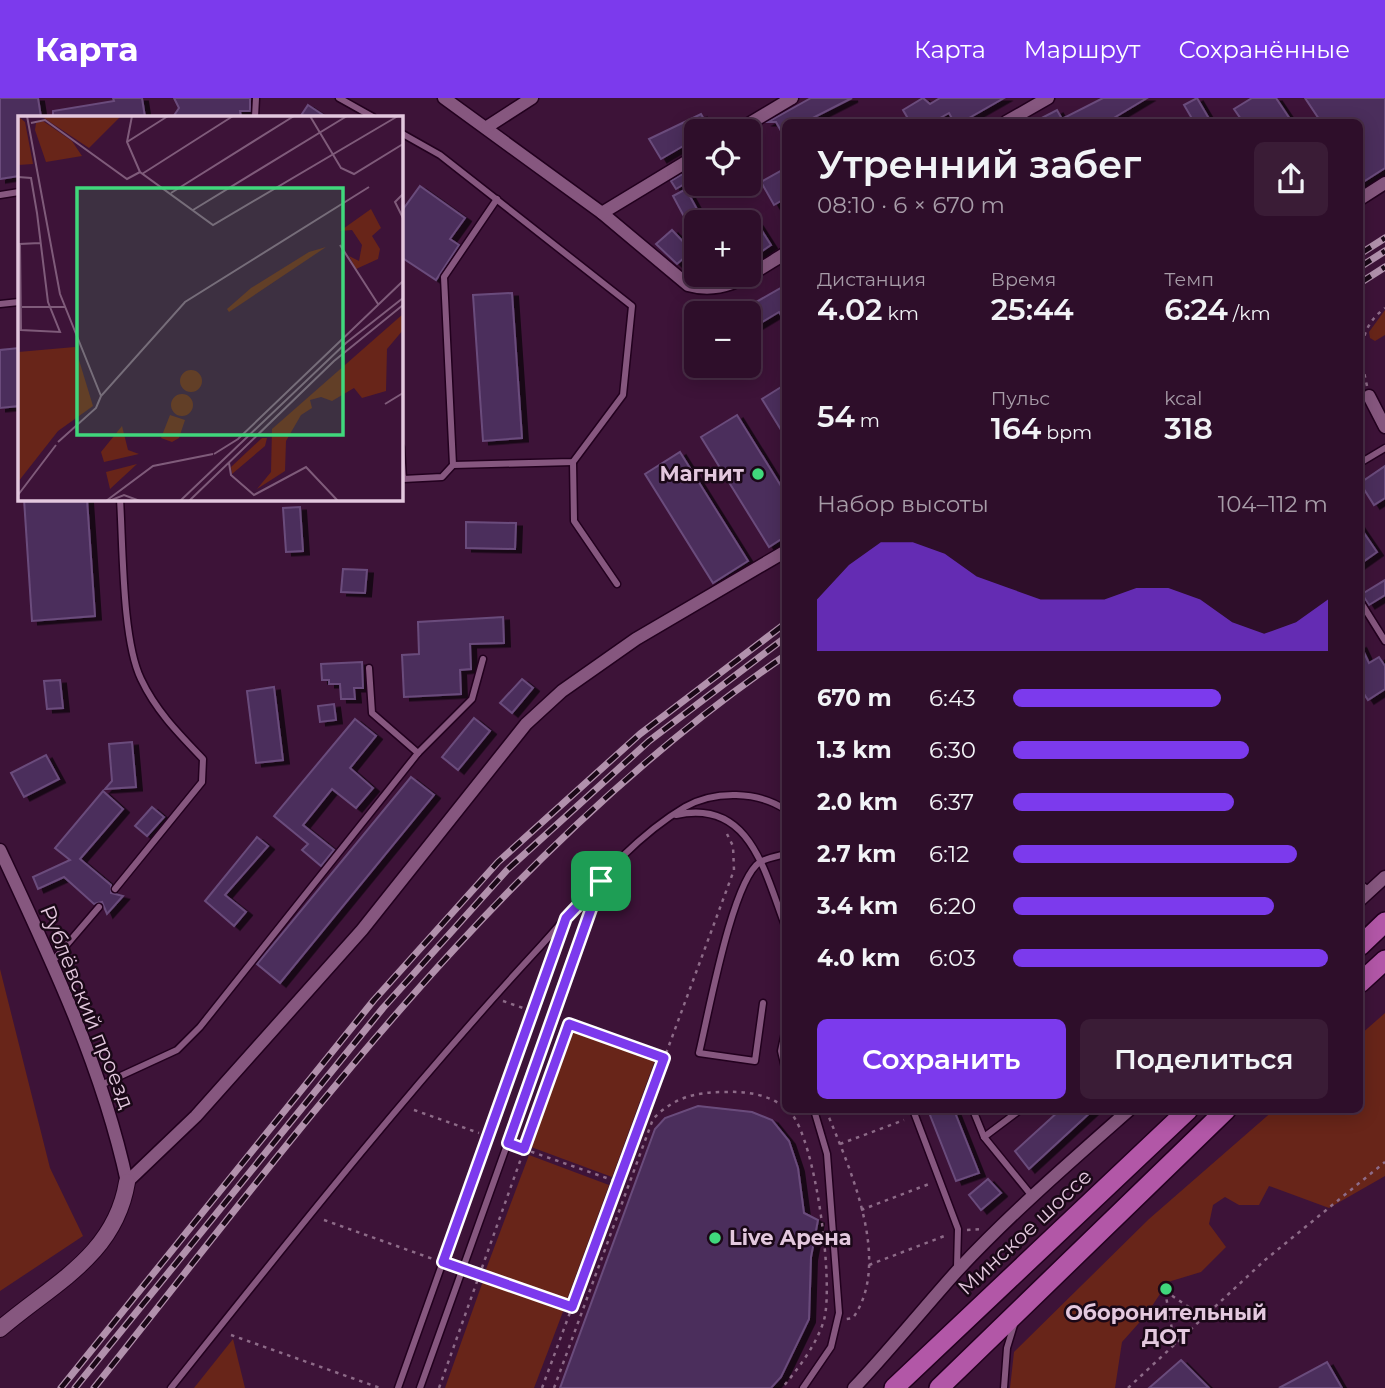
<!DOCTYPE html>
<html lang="ru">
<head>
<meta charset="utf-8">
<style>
  body { margin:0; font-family:Montserrat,sans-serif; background:#3a1c36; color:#f1f3f6; height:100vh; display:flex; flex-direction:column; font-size:26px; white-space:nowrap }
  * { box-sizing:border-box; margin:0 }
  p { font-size:23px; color:#a79ca8 }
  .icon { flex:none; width:38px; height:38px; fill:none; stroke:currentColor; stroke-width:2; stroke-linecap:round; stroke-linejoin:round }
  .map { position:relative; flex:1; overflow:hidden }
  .panel { position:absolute; left:782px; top:21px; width:581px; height:994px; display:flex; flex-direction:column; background:#2e0e2a; border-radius:10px; box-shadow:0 4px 18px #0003,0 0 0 2px #492e47 }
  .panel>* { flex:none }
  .buttons { position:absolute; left:684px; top:21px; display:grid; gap:14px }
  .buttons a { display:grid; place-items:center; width:77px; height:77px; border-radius:10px; background:#2e0e2a; box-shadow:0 4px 18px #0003,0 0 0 2px #492e47; font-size:35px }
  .pin { position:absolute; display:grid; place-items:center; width:60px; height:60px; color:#fff; margin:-30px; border-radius:14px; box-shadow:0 4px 10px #0006 }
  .round { display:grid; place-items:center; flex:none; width:74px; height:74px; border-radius:10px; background:#3a1c36 }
  .headline { display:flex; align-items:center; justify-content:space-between; height:119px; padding:0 35px }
  h1 { font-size:38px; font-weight:600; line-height:52px }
  .stats { display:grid; grid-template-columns:repeat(3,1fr); gap:10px; height:119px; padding:7px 35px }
  .stats div { display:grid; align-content:center }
  .stats b { font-size:30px; font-weight:600 }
  .stats small { font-size:19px; font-weight:400 }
  .stats p { font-size:19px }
  .chart { height:196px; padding:14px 35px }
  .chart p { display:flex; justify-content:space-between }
  .chart svg { width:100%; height:126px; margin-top:7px; fill:#7c3aed; opacity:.7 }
  .primary-button { display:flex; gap:14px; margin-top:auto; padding:14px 35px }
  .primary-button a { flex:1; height:80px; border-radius:10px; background:#7c3aed; color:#fff; font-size:28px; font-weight:600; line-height:80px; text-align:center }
  .primary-button a+a { background:#3a1c36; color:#f1f3f6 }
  ul { padding:0 35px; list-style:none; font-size:23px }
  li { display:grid; grid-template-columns:112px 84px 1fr; align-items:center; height:52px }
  li i { height:18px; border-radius:9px; background:#7c3aed }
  header { display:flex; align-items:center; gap:42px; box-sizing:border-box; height:98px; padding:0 35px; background:#7c3aed; color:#fff }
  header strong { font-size:33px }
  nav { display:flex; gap:38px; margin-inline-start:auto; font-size:24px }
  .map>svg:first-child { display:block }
</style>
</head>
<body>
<header>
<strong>Карта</strong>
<nav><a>Карта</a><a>Маршрут</a><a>Сохранённые</a></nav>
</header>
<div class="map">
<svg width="1385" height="1290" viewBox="0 0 1385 1290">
  <defs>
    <filter id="shadow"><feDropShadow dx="6" dy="3.5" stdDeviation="0" flood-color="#0009"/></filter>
  </defs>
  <rect width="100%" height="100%" fill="#3d1338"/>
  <g fill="#682519">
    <path d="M1385,212V237L1375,243L1370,240L1369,234Z"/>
    <path d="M0,871L50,1070L83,1138L0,1193Z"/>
    <path d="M1385,915V1078L1329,1110L1269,1088L1259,1107H1239L1225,1099L1213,1107L1209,1126L1226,1149L1201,1174L1168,1184L1146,1217L1122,1244L1115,1290H1010L1014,1254L1149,1121L1274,1012H1360V937Z"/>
    <path d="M574,932L655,962L612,1079L531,1049Z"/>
    <path d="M529,1057L609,1087L566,1204L485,1174Z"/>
    <path d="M483,1183L564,1211L534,1290H445Z"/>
    <path d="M233,1241L245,1290H194Z"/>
  </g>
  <g fill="#4c2e5c" stroke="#6a4c7c" stroke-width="2" filter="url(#shadow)">
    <path d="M0,0H38L41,19H19V78L0,81Z"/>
    <path d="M113,0H142L145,19H53V13L114,3Z"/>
    <path d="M174,0H250V13H240L241,19H173L179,10Z"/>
    <path d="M811,0H852L805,24H786V42L776,24H768Z"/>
    <path d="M923,0L930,6L940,0H1004L962,24H954L949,15L933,24H910L903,12Z"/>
    <path d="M1103,0H1147L1107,24H1034L1057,12L1062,21Z"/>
    <path d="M1197,0L1211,24H1194L1184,7Z"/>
    <path d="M1252,0H1276L1292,24H1243L1234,11Z"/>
    <path d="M1305,0H1385V70L1360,86V24H1321Z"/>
    <path d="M308,7L326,19H300Z"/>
    <path d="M701,16L711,33H684L690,44L661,61L649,41Z"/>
    <path d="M696,68V79L676,91L671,83Z"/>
    <path d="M786,70V100L774,107L761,84Z"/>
    <path d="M420,88L465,120L450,141L459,147L436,182L401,159V114Z"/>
    <path d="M686,91L704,124H696V141L673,98Z"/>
    <path d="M757,125L771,147L749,162V130Z"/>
    <path d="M672,132L692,153L677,166L656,146Z"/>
    <path d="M786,187V225L779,214L749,232V208Z"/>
    <path d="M512,195L522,340L483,343L473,197Z"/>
    <path d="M19,250V308L0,310V252Z"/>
    <path d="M786,286V340L762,301Z"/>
    <path d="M737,317L786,396V438L769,449L701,339Z"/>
    <path d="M680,354L748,463L713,485L645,376Z"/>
    <path d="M1385,368V400L1374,407L1360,385Z"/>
    <path d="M24,401H87L95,518L32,523Z"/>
    <path d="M300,409L303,453L286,454L283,410Z"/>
    <path d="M466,424L516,425L515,451L466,450Z"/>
    <path d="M1360,429L1377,454L1360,466Z"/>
    <path d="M343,471L367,472L365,495L341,494Z"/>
    <path d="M1385,482V497L1369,507L1362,496Z"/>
    <path d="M503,519L504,545L470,546L471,571L460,572L461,596L404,599L402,557L419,556L418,524Z"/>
    <path d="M1360,546L1369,565L1379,559L1385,568V591L1368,602L1360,590Z"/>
    <path d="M362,564L363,590H354L355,601H341L340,586H329V582H322L321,566Z"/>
    <path d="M522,581L533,590L512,615L500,605Z"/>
    <path d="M60,582L63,610L47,611L44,583Z"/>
    <path d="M274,589L283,662L256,665L247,593Z"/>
    <path d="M334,606L336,622L320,624L318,608Z"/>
    <path d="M474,620L490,633L458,672L442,659Z"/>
    <path d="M355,621L376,638L350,670L373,690L356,710L332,691L303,727L334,752L321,768L302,752L308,746L274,718Z"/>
    <path d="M132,644L136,689L105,691L112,683L109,646Z"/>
    <path d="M46,657L59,681L24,699L11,675Z"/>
    <path d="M411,679L434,697L280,885L257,866Z"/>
    <path d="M103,693L123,711L80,761L111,787V795L123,798L107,816L102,804L94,806L64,779L38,791L33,779L70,762L55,750Z"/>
    <path d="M152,709L164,719L147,738L135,728Z"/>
    <path d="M257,739L268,748L225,797L246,814L234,828L205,803Z"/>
    <path d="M698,1008L752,1014L772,1022L789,1043L798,1070L804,1115L818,1122L811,1159L809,1221L781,1279L771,1290H560L655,1031L665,1020Z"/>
    <path d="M928,1012H954L979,1075L956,1083Z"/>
    <path d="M1060,1012H1093L1029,1071L1015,1053Z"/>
    <path d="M988,1081L1001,1095L981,1112L969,1097Z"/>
    <path d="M1181,1262L1209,1290H1149Z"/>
    <path d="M1327,1264L1342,1290H1279Z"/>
  </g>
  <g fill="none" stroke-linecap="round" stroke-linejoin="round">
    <g stroke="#22001e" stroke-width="9">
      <g id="service">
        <path d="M339,0L373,19"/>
        <path d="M255,19L256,0"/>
        <path d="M401,35L440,57L632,208L623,297L573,364L453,367"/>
        <path d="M0,97L19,94"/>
        <path d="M0,206L19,204"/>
        <path d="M401,349L403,381L442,379L453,367L444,179L497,101"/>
        <path d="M573,364L574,423L617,486"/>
        <path d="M1360,365L1385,350"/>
        <path d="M1360,503L1385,543"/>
        <path d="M369,570L372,615L418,655"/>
        <path d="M676,717C751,700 765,776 786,830"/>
        <path d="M1360,786L1370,793"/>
        <path d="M115,791L202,684L203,661C179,636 156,613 141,581C122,542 123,447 120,401"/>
        <path d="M52,864L99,809"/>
        <path d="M763,905L755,963L699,955C708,919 732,782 760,764C767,760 778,758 786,756"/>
        <path d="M786,930L781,953L786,974"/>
        <path d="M101,987L177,952L200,929L418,655L472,601L483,561"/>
        <path d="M913,1012L958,1131L957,1169"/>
        <path d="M973,1012L984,1039L1032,1098"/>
        <path d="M984,1039L1020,1012"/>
        <path d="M171,1290C290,1141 408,992 537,852C582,803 627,743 685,709C715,692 758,693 786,712"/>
        <path d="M398,1290L564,824"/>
        <path d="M420,1290L600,787"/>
        <path d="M803,1290L831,1249L839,1215L827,1056L814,1012"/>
        <path d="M1004,1290L1007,1250L1014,1227"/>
      </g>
    </g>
    <g stroke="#22001e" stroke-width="15">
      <g id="minor">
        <path d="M444,0L602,115L688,187C726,198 754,174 786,155"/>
        <path d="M1006,24L1048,0"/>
        <path d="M487,29L532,0"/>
        <path d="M737,33L792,0"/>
        <path d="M1360,101L1385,85"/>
        <path d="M602,115L696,58"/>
        <path d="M1369,298L1385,329"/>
        <path d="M0,752C50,859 102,968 127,1084"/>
        <path d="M1360,802L1385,779"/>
        <path d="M127,1084L196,1018L362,832L526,626L562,593L636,541L786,453"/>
        <path d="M854,1290C890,1252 922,1212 957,1173C1010,1116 1070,1064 1129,1012"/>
      </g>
    </g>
    <g stroke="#22001e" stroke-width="18">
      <path id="tertiary" d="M0,1231C52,1186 115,1158 127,1084"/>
    </g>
    <g stroke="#22001e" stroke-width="22">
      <g id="trunk">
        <path d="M1360,848L1385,824"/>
        <path d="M1360,885L1385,862"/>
        <path d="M894,1290L1188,1012"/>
        <path d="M939,1290L1226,1012"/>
      </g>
    </g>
    <g stroke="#8d6b88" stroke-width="2.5" stroke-dasharray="3.5 5" stroke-linecap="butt">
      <path d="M1367,288C1360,257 1357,231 1385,210"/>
      <path d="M503,903L523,910"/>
      <path d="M414,1012L479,1035"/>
      <path d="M826,1012C849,1069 893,1163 853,1220L846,1221"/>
      <path d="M840,1046L904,1022"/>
      <path d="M515,1048L618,1084"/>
      <path d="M861,1112L929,1086"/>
      <path d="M324,1122L433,1161"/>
      <path d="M967,1132L982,1131"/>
      <path d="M869,1167L947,1137"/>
      <path d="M472,1175L572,1210"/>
      <path d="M1165,1193L1175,1248"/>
      <path d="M1165,1193L1205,1220"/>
      <path d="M231,1237L380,1290"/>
      <path d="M439,1290L569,926L663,960"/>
      <path d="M542,1290L734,772L733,748L727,736"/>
      <path d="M554,1290L653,1021C674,999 696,994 725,994C748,993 773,997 790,1014C816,1041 834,1186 824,1222C817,1246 798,1271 782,1290"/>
      <path d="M1128,1290L1265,1162L1385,1064"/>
    </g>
    <use href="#service" stroke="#86577f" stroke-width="6"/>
    <use href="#minor" stroke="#86577f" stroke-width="12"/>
    <use href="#tertiary" stroke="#86577f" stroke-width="16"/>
    <use href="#trunk" stroke="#b257a7" stroke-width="19"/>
    <g stroke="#b191ac" stroke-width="7">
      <g id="rail">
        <path d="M1360,156L1385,140"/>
        <path d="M1360,169L1385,153"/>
        <path d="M1360,185L1385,169"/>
        <path d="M61,1290L374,902L498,764L640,636L786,525"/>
        <path d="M75,1290L383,910L507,772L649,643L786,539"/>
        <path d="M94,1290C304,1027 504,749 786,557"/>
      </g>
    </g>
    <use href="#rail" stroke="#1a0817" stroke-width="4.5" stroke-dasharray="13" stroke-linecap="butt"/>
  </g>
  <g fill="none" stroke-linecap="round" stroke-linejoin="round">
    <g stroke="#fff" stroke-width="14">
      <path id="route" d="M601,783L508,1045L524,1051L569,926L664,960L572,1209L443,1164L566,820Z"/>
    </g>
    <use href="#route" stroke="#7c3aed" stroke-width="9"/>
  </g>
  <g fill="#40d77c" stroke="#1a0817" stroke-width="2.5">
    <circle cx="758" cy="376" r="7"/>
    <circle cx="715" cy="1140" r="7"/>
    <circle cx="1166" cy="1191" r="7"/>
  </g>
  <g text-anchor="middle" stroke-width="5" stroke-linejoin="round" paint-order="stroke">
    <g font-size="21" font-weight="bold" fill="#e3c8de" stroke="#1a0817" text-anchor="end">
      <text x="744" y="383">Магнит</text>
      <text x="729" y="1147" text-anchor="start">Live Арена</text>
      <text x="1166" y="1222" text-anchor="middle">Оборонительный<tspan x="1166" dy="24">ДОТ</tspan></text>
    </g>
    <g font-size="21" fill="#e3c8de" stroke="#1a0817">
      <text transform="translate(87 909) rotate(68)" y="7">Рублёвский проезд</text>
      <text transform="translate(1025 1134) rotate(-43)" y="7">Минское шоссе</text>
    </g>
  </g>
  <g transform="translate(18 18)">
    <rect width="385" height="385" fill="#3d1338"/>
    <path d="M0,0L7,6L15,48L0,49ZM23,0H103L71,32ZM25,5L54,25L64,40L28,46L17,14L18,7ZM353,93L363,112L354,120L362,133L360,143L338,153L331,140L341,145L344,129L334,114L322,115ZM308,131L211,196L209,193L233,172L291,136ZM385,198V214L369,233L368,275L344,282L336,272L314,285L303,281L292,284L294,292L283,299L268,325L267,355L239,373L253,356L254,313ZM57,231L75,290L40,315L0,366V236ZM162 265a11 11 0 1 1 22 0a11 11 0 1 1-22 0ZM153 289a11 11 0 1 1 22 0a11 11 0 1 1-22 0ZM152,299L167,304L161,322L154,326L143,322ZM104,310L110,334L121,338L86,346L83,336ZM244,322H249L247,330L214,358L213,351ZM119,348L92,373L88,356Z" fill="#682519"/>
    <path fill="none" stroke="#7f5b7a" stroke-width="2" d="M9,0L42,178L83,280M114,0L109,26L122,56L195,109L380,0M292,0L323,52L336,58L385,28M13,7L27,4L109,63L122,56M109,26L150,0M124,58L215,0M0,61L13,62L19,97L30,186L42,216L3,214L2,128L22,127M153,77L276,0M385,78L377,86L385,102M175,94L329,0M322,129L360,188M4,191H47M367,288L385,277M40,326L78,292L83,280L167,186L351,71M196,338L220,323L385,165M211,347L213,359L236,379L288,351L320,385M0,379L38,329M88,385L135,350L195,338M91,385L106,379L122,385M162,385L328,227L385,182M171,385L316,245L385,189"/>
    <path fill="#40d77c" fill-opacity="0.15" stroke="#40d77c" stroke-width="3.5" d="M59,72H325V319H59Z"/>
    <rect width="385" height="385" fill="none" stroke="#e3c8de" stroke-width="3.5"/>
  </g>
</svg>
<div class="buttons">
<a><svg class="icon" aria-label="locate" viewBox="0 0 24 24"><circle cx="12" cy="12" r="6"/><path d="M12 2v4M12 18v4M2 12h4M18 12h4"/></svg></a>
<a>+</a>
<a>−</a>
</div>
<div class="pin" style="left:601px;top:783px;background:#1e9e55"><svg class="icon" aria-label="arrive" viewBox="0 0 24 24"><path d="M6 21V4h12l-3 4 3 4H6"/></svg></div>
<section class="panel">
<div class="headline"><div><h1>Утренний забег</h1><p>08:10 · 6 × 670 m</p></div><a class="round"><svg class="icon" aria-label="share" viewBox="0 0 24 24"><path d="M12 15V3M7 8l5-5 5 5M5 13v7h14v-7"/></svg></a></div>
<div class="stats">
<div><p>Дистанция</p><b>4.02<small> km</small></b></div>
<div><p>Время</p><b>25:44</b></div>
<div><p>Темп</p><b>6:24<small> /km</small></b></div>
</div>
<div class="stats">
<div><b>54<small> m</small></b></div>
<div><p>Пульс</p><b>164<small> bpm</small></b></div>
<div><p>kcal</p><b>318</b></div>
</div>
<div class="chart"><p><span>Набор высоты</span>104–112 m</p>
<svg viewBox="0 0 160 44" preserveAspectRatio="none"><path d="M0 44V26L10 14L20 6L30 6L40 10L50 18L60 22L70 26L80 26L90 26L100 22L110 22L120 26L130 34L140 38L150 34L160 26V44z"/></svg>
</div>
<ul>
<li><b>670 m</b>6:43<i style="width:66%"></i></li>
<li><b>1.3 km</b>6:30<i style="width:75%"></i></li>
<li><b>2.0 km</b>6:37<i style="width:70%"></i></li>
<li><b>2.7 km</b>6:12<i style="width:90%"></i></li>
<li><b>3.4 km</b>6:20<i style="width:83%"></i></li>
<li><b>4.0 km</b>6:03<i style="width:100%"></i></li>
</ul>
<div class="primary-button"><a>Сохранить</a><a>Поделиться</a></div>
</section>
</div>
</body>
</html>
